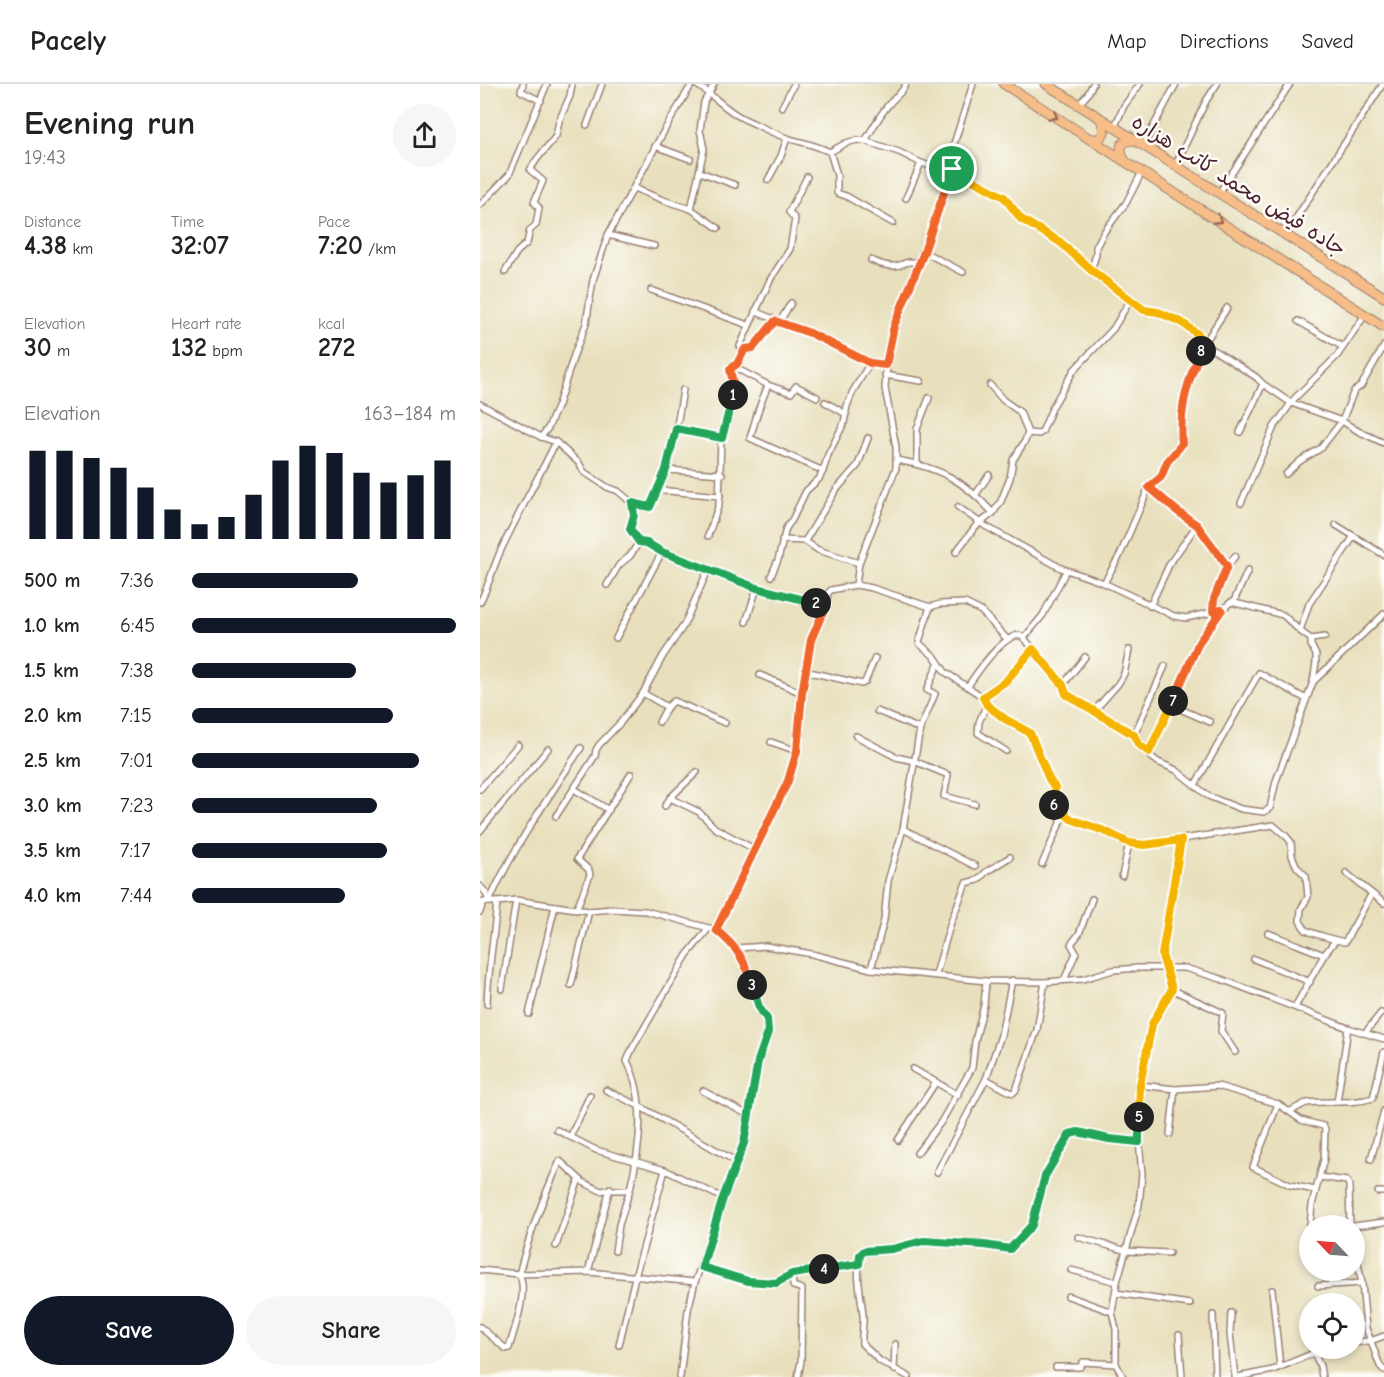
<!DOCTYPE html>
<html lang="en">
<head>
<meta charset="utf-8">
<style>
  body { margin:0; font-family:"Comic Neue","Playpen Sans Arabic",sans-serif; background:#f6f6f6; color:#222; height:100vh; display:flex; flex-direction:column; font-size:22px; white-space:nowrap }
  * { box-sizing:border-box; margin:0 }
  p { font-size:20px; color:#767676 }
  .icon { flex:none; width:33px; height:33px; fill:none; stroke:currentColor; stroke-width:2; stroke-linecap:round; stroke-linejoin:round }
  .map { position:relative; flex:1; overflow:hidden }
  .sheet { display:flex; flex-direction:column; background:#fff; width:480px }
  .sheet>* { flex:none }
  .needle { width:39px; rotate:295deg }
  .buttons { position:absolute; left:819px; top:1131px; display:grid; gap:12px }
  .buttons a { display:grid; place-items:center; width:66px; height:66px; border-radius:50%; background:#fff; box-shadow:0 3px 9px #0003; font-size:30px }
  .pin { position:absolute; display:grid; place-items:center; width:51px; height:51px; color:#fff; margin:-26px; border:3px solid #fff; border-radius:50%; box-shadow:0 2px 6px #0007 }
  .km { position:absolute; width:30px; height:30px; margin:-15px; border-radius:50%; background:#222; color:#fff; font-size:16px; line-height:30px; text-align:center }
  .round { display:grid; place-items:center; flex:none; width:63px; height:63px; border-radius:32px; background:#f6f6f6 }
  .overview { display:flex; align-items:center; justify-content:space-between; height:102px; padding:0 24px }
  h1 { font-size:33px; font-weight:700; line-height:45px }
  .figures { display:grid; grid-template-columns:repeat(3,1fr); gap:9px; height:102px; padding:6px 24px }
  .figures div { display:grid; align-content:center }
  .figures b { font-size:26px; font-weight:700 }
  .figures small { font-size:16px; font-weight:400 }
  .figures p { font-size:16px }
  .chart { height:168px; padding:12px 24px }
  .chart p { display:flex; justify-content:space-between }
  .chart svg { width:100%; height:108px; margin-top:6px; stroke:#111827; stroke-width:6 }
  .primary-button { display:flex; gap:12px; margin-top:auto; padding:12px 24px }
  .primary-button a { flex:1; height:69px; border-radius:36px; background:#111827; color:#fff; font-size:24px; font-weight:700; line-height:69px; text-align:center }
  .primary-button a+a { background:#f6f6f6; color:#222 }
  ul { padding:0 24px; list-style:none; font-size:20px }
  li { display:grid; grid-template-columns:96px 72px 1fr; align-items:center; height:45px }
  li i { height:15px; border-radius:8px; background:#111827 }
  header { display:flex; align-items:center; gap:36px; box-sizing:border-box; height:84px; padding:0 30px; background:#fff; border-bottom:2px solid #e0e0e0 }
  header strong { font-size:28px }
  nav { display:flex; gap:33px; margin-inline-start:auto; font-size:21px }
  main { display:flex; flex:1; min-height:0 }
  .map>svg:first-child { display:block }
</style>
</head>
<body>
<header>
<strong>Pacely</strong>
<nav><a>Map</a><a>Directions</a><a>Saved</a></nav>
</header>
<main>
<section class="sheet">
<div class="overview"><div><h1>Evening run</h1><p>19:43</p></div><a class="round"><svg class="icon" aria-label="share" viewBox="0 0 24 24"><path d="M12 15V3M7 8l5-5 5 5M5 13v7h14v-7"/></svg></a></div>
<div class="figures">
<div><p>Distance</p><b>4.38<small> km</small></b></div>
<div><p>Time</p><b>32:07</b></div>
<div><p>Pace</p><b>7:20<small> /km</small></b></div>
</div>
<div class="figures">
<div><p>Elevation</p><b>30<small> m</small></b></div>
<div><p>Heart rate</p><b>132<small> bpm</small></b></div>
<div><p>kcal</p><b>272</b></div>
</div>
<div class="chart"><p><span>Elevation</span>163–184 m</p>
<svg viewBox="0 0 160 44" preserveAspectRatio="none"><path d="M5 44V8M15 44V8M25 44V11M35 44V15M45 44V23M55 44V32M65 44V38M75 44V35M85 44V26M95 44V12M105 44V6M115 44V9M125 44V17M135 44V21M145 44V18M155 44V12"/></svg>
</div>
<ul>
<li><b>500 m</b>7:36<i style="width:63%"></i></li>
<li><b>1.0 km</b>6:45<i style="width:100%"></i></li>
<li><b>1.5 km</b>7:38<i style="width:62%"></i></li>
<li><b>2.0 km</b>7:15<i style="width:76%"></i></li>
<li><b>2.5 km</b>7:01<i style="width:86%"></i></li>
<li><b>3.0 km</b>7:23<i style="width:70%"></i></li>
<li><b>3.5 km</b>7:17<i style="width:74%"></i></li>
<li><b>4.0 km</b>7:44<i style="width:58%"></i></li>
</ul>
<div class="primary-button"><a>Save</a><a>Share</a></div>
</section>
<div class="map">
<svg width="904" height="1293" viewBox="0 0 904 1293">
  <rect width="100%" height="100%" fill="#fdfcf7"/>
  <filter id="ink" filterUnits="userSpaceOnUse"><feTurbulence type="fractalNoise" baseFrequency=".0167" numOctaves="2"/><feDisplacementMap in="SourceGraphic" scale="12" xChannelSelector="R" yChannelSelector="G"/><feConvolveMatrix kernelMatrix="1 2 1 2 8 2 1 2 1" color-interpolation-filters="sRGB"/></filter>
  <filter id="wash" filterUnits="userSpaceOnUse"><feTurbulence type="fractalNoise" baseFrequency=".008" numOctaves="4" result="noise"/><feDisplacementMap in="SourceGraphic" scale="24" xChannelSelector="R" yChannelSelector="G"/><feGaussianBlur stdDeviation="1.35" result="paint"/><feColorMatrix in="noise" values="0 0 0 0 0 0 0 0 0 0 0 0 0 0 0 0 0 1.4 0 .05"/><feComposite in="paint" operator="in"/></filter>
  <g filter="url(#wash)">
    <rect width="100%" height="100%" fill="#e8e0bd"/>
  </g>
  <g filter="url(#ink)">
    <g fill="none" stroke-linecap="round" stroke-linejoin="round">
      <g stroke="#998074" stroke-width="8">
        <g id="street">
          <path d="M43,0L41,7L61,17"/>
          <path d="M215,0C233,10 245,26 264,35C278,41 292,49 307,54C323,59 333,60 350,68L366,59L377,56L385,57L419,68L441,79L460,85H472L498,98L524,113L541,135L580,158L611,186L664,226L678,228L701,238L719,251L724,260C709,293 699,323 702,360L687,378L681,393L669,403L640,471L624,499"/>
          <path d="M598,21L607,11L613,0"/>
          <path d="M302,23L314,0"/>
          <path d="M107,41L122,0"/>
          <path d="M634,44L644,22L660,0"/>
          <path d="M385,57C393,44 400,30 410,19C416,12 422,9 426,0"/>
          <path d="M175,62L210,75"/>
          <path d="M663,62L696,0"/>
          <path d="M350,68L357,91V109L366,112L413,139"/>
          <path d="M695,82L726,17L737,0"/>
          <path d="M220,88L255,101"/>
          <path d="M288,96L301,72L307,54"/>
          <path d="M154,104L183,116L211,125L238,144"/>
          <path d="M739,109L810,0"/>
          <path d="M426,114L441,79"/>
          <path d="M0,121L29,91L67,0"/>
          <path d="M211,125L224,65L220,46L224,18L234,0"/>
          <path d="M128,151L174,162"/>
          <path d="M805,151L903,0"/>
          <path d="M444,168L483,188"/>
          <path d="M391,176C400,180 410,184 420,181C428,178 430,177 439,179"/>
          <path d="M611,186L616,171V163L624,148L646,119L662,88"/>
          <path d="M25,188L37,168L47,159L50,146L56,141L59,124L54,118L63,97L50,86L57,75L76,52L79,37L90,12L92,0"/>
          <path d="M171,206L268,241"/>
          <path d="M747,224L724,260L776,293L783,300L811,319L862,337L878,347L904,359"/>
          <path d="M275,227C293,236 313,241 332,250C356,261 379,277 406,281"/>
          <path d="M295,237L273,264L270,266L260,262L290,196L310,165L315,135L309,128L327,93"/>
          <path d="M300,237L311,219"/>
          <path d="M818,237L863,263"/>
          <path d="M252,282L288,301L311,309L316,302L337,313"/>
          <path d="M405,291L441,297"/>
          <path d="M288,301L279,324L270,354L343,387"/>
          <path d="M345,318L366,330"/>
          <path d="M0,320L61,353L76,358L99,379L104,388L127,403L138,407L152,419L154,431L150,445L159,458L167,459L182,468L277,504L346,521"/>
          <path d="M196,345L241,354"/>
          <path d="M760,348L783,300"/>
          <path d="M548,349L559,350L562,348L573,322L594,286L633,245L651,215"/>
          <path d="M61,353L68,344L78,321L95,268L106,240L113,196L128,151L185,45L212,0"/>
          <path d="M417,376C461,384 483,396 513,429"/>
          <path d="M437,380V345L449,314"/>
          <path d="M187,386L242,390"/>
          <path d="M806,390L820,377L841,364L862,337L874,307L881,302L904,262"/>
          <path d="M669,403L697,427L717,441L747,482"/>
          <path d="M178,406L240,412"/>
          <path d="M496,410L509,391"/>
          <path d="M152,419L168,424C188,402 198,337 203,306"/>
          <path d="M761,419L794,343L814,315L857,272L885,231"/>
          <path d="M478,423L505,442L581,484L624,499L694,532L706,534L742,526"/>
          <path d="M856,441L904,471"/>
          <path d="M228,452L239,420L241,354L254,305L250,289L265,265"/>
          <path d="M302,456L325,457L338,466L379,479"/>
          <path d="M325,457L356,406L378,381L388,354"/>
          <path d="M476,468L495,443L513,429L521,417L530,394L533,376L545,357L548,349L540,328L523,316L510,301"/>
          <path d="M291,492L298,476L306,444L312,436L326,407L339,395L343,387L348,371L364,339L367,322L373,307L390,279"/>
          <path d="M127,501L139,481L150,472L159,458"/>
          <path d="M376,501L379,479L416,384V363L405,304L408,266L414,242L463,114L472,85L471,69L493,0"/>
          <path d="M754,517L768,486"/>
          <path d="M0,518C9,502 13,483 21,466C38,430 58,394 76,358"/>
          <path d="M670,522L690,479L717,441"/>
          <path d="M450,523L439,558L440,560L455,573L465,588L503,613L507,620L525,635L550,649L569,695L575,704L574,721L591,735L627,749L641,756L664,761L793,741L806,752L811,758L812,772L817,783L826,792L828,813L821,825L820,837C822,840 823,843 826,846C830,849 859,857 865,858L891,811"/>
          <path d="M733,527C735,507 743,488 755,472"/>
          <path d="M266,538L277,504"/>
          <path d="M820,547L829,520L874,452"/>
          <path d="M136,554L182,468"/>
          <path d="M544,554L563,531L586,487"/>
          <path d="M831,555L845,553"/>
          <path d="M325,587L382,600L385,598L395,574"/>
          <path d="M280,591L322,609"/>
          <path d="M833,598L904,530"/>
          <path d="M583,601L605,573"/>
          <path d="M488,602C498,587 521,553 539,551L544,554L583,601L586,610L654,651L658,660L669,668L670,672L678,678L696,686L728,712L761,725L784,728L790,724L796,697L833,598L836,578V571L831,561V555L820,547L803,531L751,518L742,526L719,558L669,668"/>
          <path d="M163,609L187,623"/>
          <path d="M503,613L526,597L553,565"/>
          <path d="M507,620L499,638L498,649L526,667"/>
          <path d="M691,621L730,638"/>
          <path d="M615,626L638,600L644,590L649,566"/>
          <path d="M397,627L440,645"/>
          <path d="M179,638L187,623L194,617L245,639"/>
          <path d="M654,651L685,582"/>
          <path d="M376,652L416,673L434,677L468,691L464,712L495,720"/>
          <path d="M291,658L317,667"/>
          <path d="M715,701L779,589L826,615"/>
          <path d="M0,705L38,661"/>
          <path d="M94,705L129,726"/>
          <path d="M190,714L219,728L235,744L274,765"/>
          <path d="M185,722L190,714L217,688"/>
          <path d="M76,732L115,672L116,666L119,661L141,638L163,609L183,572L204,541L228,486"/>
          <path d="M423,745L495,782"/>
          <path d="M0,747L68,665"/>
          <path d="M562,780L584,730"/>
          <path d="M866,789L904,819"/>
          <path d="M642,792L649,759"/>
          <path d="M0,802L6,809L9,818"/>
          <path d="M0,818H17L36,816L109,827L132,825L166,827L236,846L257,864L267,884L279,923L287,935L288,948L278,977L264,1059L215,1198L208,1226L200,1293"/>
          <path d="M9,818C33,764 68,714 101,664"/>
          <path d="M96,826L110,791L109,786L97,775L151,690"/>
          <path d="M0,828L3,819"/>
          <path d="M236,846L308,697L317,667L322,609L331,556L346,521L348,509L351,506L376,501L392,504L450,523L460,520L485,519L501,527L527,555"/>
          <path d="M788,849L844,871"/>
          <path d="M257,864L286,862L332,870L391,885L506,897L565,898L603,895L633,886L658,884H705L741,895L868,944L904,955"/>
          <path d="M774,875L830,898"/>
          <path d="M391,885L404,836L408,797L423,745L440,645L455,610L447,606L458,580"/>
          <path d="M456,890L471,838L486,799L498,796L506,788L530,773"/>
          <path d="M584,896L596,869L591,860L599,850L612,815"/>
          <path d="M91,901L109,827"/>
          <path d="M22,905L36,816"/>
          <path d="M691,905L743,929L741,947L755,968"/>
          <path d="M7,920C8,886 14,853 17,818"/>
          <path d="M815,923L844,871L855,857"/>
          <path d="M49,930L75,822"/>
          <path d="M885,949L901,929"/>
          <path d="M433,985L478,1011"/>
          <path d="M506,995L530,1008L533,1009L536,1006L557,946L565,898"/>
          <path d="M660,1001L695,1005L738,1002L798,1020L821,1036L843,1042L845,1045L844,1075L832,1121L830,1141"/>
          <path d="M126,1006L159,1022L257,1078"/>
          <path d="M223,1007L270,1032"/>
          <path d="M857,1018L868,944"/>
          <path d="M798,1020L773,1083L810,1101L835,1106"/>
          <path d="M810,1027C816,1025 822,1020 827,1019C850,1016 871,1021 893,1014L904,968"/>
          <path d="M77,1046L116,1066L185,1086L243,1114"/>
          <path d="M690,1050L695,1005"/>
          <path d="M90,1053L110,1011"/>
          <path d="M418,1056L456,998"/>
          <path d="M437,1069L461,1038L492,984L495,957L504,921L506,897"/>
          <path d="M891,1075L904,1027"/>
          <path d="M457,1088L506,995L521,951L532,896"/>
          <path d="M840,1093L867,1097L869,1101L870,1142"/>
          <path d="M898,1108H904"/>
          <path d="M874,1142L904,1138"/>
          <path d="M598,1153L647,1167L689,1169"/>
          <path d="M874,1160L882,1199L886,1244L900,1282L904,1286"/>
          <path d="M76,1162L99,1095"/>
          <path d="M135,1167L139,1141L150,1105"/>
          <path d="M222,1183L268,1197L296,1199L312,1190L379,1180"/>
          <path d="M0,1186L39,1190L108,1188L215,1198"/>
          <path d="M591,1186L637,1198"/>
          <path d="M108,1188L130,1104"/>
          <path d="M312,1190L313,1202L322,1205L321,1277L318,1293"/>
          <path d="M838,1202L882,1199"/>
          <path d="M792,1206L800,1283"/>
          <path d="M636,1209L710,1220"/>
          <path d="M588,1212L632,1228"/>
          <path d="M751,1229L750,1250L755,1293"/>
          <path d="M733,1231L735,1293"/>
          <path d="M825,1231L830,1258"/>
          <path d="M0,1243L26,1265L29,1264C34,1246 49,1207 39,1190C49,1151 63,1114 80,1077L103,1098L121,1107C130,1104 141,1108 150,1105C160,1065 167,1016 147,977L152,965L207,871L229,844"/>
          <path d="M699,1251L702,1293"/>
          <path d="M874,1259L893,1256L904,1252"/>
          <path d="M139,1261L155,1193L185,1086"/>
          <path d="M832,1264L840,1282L842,1293"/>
          <path d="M576,1283H600L603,1278L636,1280"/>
          <path d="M414,1286L415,1260"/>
          <path d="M429,1293L400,1277L382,1260C381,1250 384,1240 383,1231C381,1210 375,1189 381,1169L413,1165L443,1157L504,1161L530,1165L552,1141L565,1092L590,1050L598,1048L629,1055L659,1057"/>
          <path d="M643,1293L636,1280V1245L632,1228L637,1198L659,1121L662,1090L659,1057L660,1001L672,940L691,905L690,894L682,871L701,756"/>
          <path d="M758,1293L793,1286L834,1269L850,1264"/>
        </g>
      </g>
      <g stroke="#998074" stroke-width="11">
        <g id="primary">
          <path d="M524,0L904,243"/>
          <path d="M566,0L904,213"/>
          <path d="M610,55H619L624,49L622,37"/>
          <path d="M644,76C639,65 639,57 653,56"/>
        </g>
      </g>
      <use href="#street" stroke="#fff" stroke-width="5"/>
      <use href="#primary" stroke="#f7bd88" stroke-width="9"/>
    </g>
    <defs><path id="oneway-chevron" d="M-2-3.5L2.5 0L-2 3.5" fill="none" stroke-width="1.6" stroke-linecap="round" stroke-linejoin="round" transform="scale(1.5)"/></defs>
    <g stroke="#986655">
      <use href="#oneway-chevron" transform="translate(574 32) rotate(33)"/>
      <use href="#oneway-chevron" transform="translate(738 136) rotate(33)"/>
    </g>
  </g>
  <g fill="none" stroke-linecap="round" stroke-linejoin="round" filter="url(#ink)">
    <g stroke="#fff" stroke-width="12">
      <path id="split-1" d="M253,311L254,304L250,285L257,280L265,265L273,264L295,237L330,249L390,279L406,281L414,242L444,168L472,85"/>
    </g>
    <g stroke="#fff" stroke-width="12">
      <path id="split-2" d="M253,311L242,354L196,345L186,386L170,423L152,419L154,431L150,445L159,458L167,459L182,468L277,504L336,519"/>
    </g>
    <g stroke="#fff" stroke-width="12">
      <path id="split-3" d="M272,901C265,876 257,863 236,846L308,697L317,667L322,609L331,556L346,521L336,519"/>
    </g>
    <g stroke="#fff" stroke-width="12">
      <path id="split-4" d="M272,901L279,923L287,935L288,948L278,977L264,1059L243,1114L222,1183L268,1197L296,1199L312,1190L344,1185"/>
    </g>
    <g stroke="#fff" stroke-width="12">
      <path id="split-5" d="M344,1185L379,1180L380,1171L384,1167L412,1165L443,1157L504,1161L530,1165L552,1141L565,1092L590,1050L598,1048L629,1055L659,1058V1033"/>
    </g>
    <g stroke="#fff" stroke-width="12">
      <path id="split-6" d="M574,721L591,735L627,748L649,759L664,761L701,756L682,871L692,905L672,940L660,1001L659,1033"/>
    </g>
    <g stroke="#fff" stroke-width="12">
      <path id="split-7" d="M574,721L575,704L569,695L550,649L525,635L507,621L503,613L526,597L553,565L583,601L586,610L654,651L658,660L669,668L693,617"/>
    </g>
    <g stroke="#fff" stroke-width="12">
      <path id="split-8" d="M693,617L719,558L742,526L733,527L734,515L747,482L717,441L697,427L669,403L681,393L687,378L702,360C699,326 707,298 721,267"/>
    </g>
    <g stroke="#fff" stroke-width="12">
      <path id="split-9" d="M472,85L524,113L541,135L580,158L611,186L664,226L678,228L701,238L719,251L724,260L721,267"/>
    </g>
    <use href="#split-1" stroke="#f0652b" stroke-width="8"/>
    <use href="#split-2" stroke="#22a559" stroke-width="8"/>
    <use href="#split-3" stroke="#f0652b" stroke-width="8"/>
    <use href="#split-4" stroke="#22a559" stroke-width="8"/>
    <use href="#split-5" stroke="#22a559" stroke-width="8"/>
    <use href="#split-6" stroke="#f5b400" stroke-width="8"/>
    <use href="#split-7" stroke="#f5b400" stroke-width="8"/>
    <use href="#split-8" stroke="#f0652b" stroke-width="8"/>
    <use href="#split-9" stroke="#f5b400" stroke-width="8"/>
  </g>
  <g text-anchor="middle" stroke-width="5" stroke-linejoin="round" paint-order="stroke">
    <g font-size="21" fill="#4a1f2b" stroke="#fdfcf7">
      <text transform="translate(759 101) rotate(32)" y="7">جاده فیض محمد کاتب هزاره</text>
    </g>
  </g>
</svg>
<div class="buttons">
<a><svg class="needle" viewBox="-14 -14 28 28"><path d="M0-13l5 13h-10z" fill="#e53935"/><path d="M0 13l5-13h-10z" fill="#767676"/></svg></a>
<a><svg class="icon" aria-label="locate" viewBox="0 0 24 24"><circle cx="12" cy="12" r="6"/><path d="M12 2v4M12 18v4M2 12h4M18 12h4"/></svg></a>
</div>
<div class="pin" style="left:472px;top:85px;background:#1e9e55"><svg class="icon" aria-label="arrive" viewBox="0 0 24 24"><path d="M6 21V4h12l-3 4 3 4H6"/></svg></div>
<b class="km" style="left:253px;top:311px">1</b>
<b class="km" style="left:336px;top:519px">2</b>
<b class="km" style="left:272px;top:901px">3</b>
<b class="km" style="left:344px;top:1185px">4</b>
<b class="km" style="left:659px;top:1033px">5</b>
<b class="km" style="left:574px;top:721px">6</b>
<b class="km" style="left:693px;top:617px">7</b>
<b class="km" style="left:721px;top:267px">8</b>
</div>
</main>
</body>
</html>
